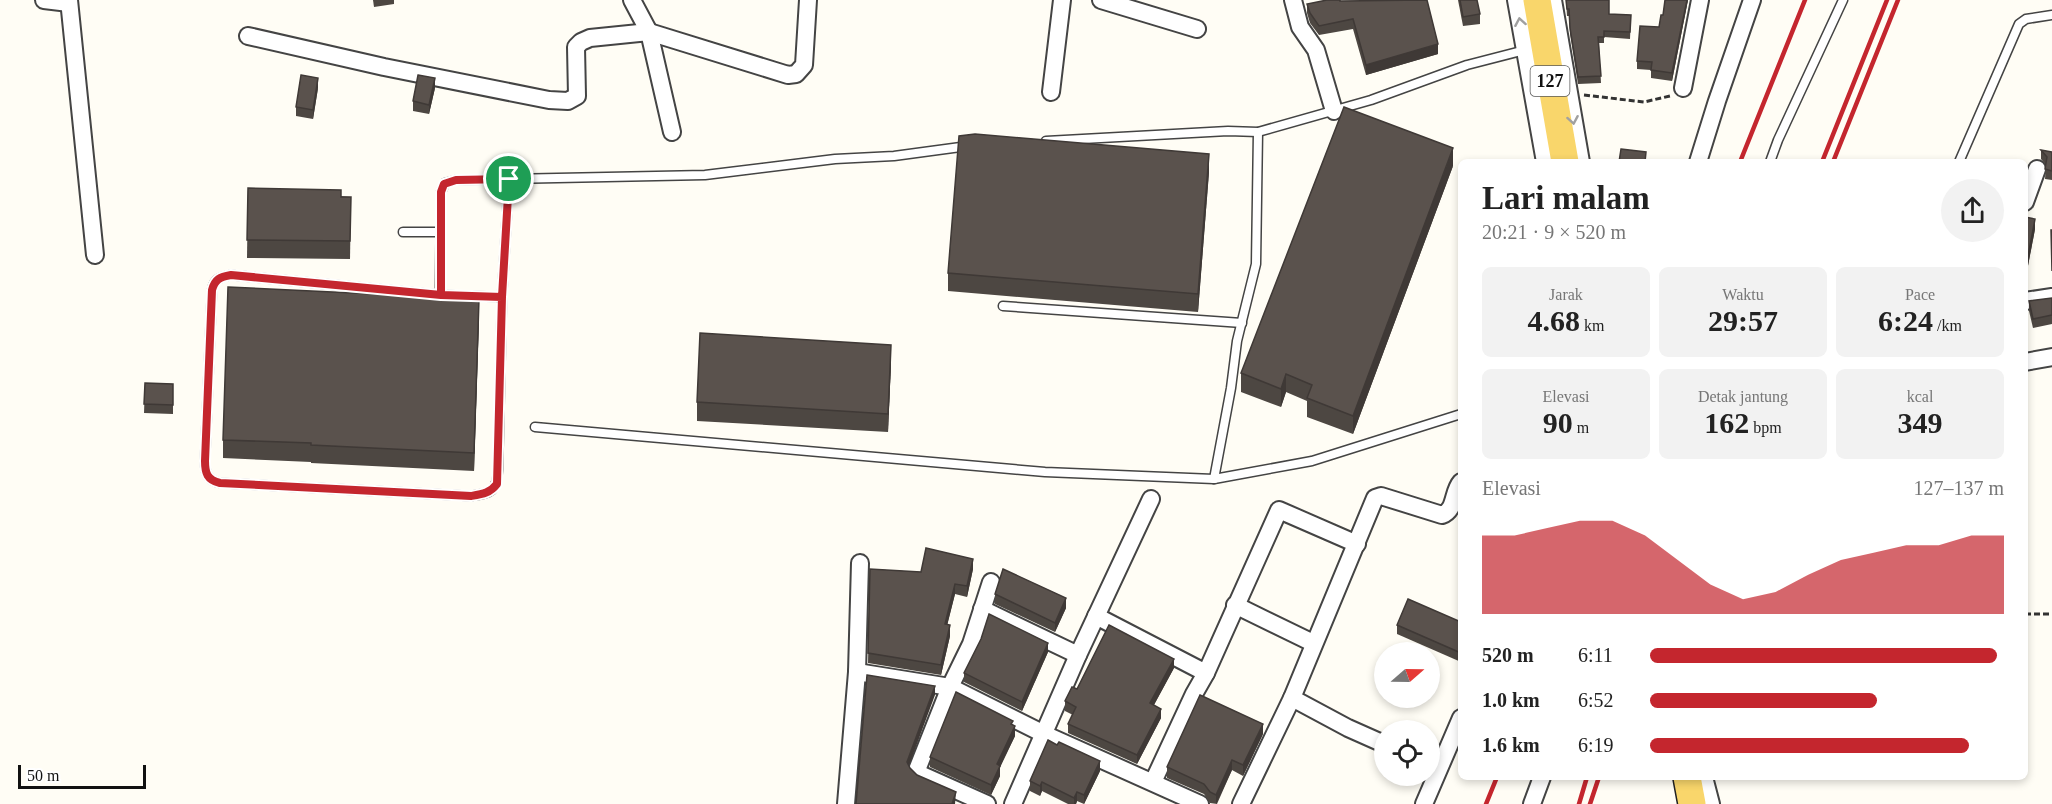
<!DOCTYPE html>
<html lang="id">
<head>
<meta charset="utf-8">
<style>
  body { margin:0; font-family:Georgia,serif; background:#f2f2f2; color:#222; height:100vh; display:flex; flex-direction:column; font-size:22px; white-space:nowrap }
  * { box-sizing:border-box; margin:0 }
  p { font-size:20px; color:#767676 }
  .icon { flex:none; width:33px; height:33px; fill:none; stroke:currentColor; stroke-width:2; stroke-linecap:round; stroke-linejoin:round }
  .map { position:relative; flex:1; overflow:hidden }
  .sheet { position:absolute; left:1458px; top:159px; width:570px; height:621px; display:flex; flex-direction:column; background:#fff; border-radius:9px; box-shadow:0 3px 9px #0003 }
  .sheet>* { flex:none }
  .needle { width:39px; rotate:70deg }
  .controls { position:absolute; left:1374px; top:642px; display:grid; gap:12px }
  .controls a { display:grid; place-items:center; width:66px; height:66px; border-radius:50%; background:#fff; box-shadow:0 3px 9px #0003; font-size:30px }
  .scale { position:absolute; left:18px; bottom:15px; width:128px; box-sizing:border-box; padding-left:6px; border:3px solid #111; border-top:0; font-size:16px; line-height:21px; white-space:nowrap; color:#111; -webkit-text-stroke:4px #fff; paint-order:stroke }
  .pin { position:absolute; display:grid; place-items:center; width:51px; height:51px; color:#fff; margin:-26px; border:3px solid #fff; border-radius:50%; box-shadow:0 2px 6px #0007 }
  .round { display:grid; place-items:center; flex:none; width:63px; height:63px; border-radius:32px; background:#f2f2f2 }
  .head { display:flex; align-items:center; justify-content:space-between; height:102px; padding:0 24px }
  h1 { font-size:33px; font-weight:800; line-height:45px }
  .stats { display:grid; grid-template-columns:repeat(3,1fr); gap:9px; height:102px; padding:6px 24px }
  .stats div { display:grid; align-content:center; border-radius:9px; background:#f2f2f2; text-align:center }
  .stats b { font-size:30px; font-weight:800 }
  .stats small { font-size:16px; font-weight:400 }
  .stats p { font-size:16px }
  .chart { height:168px; padding:12px 24px }
  .chart p { display:flex; justify-content:space-between }
  .chart svg { width:100%; height:108px; margin-top:6px; fill:#c4262e; opacity:.7 }
  ul { padding:0 24px; list-style:none; font-size:20px }
  li { display:grid; grid-template-columns:96px 72px 1fr; align-items:center; height:45px }
  li i { height:15px; border-radius:8px; background:#c4262e }
  .map>svg:first-child { display:block }
</style>
</head>
<body>
<div class="map">
<svg width="2052" height="804" viewBox="0 0 2052 804">
  <rect width="100%" height="100%" fill="#fffdf5"/>
  <g fill="none" stroke-linecap="round" stroke-linejoin="round">
    <g stroke="#444" stroke-width="11">
      <g id="service">
        <path d="M1258,132L1256,264L1237,341L1231,388L1214,479L1312,461L1461,414"/>
        <path d="M1046,141L1228,131L1258,132L1371,100L1467,65L1525,50"/>
        <path d="M1770,162L1778,140L1843,0"/>
        <path d="M1959,162L2019,24L2026,19L2052,15"/>
        <path d="M403,232H441"/>
        <path d="M440,295L231,275C220,277 214,279 212,290L205,461C205,473 207,480 220,483L471,496C492,493 497,491 498,470L502,297L509,179"/>
        <path d="M502,297L440,295L441,192L445,183L456,180L705,175L835,159L894,156L968,146"/>
        <path d="M1003,306L1242,323"/>
        <path d="M535,427L1045,472L1214,479"/>
      </g>
    </g>
    <g stroke="#444" stroke-width="20">
      <g id="minor">
        <path d="M44,0L69,3"/>
        <path d="M69,0L95,255"/>
        <path d="M632,0L649,32L672,132"/>
        <path d="M1101,0L1197,29"/>
        <path d="M1293,0L1300,27L1316,50L1334,111"/>
        <path d="M1516,0L1545,162"/>
        <path d="M1553,0L1581,162"/>
        <path d="M248,36L384,67L549,100L568,101L577,96L576,47L581,42L590,38L649,32L788,75L796,74L804,65L808,0"/>
        <path d="M1683,88L1700,0"/>
        <path d="M1051,92L1062,0"/>
        <path d="M1698,162L1717,101L1752,0"/>
        <path d="M2025,202L2037,169"/>
        <path d="M2025,301L2052,297"/>
        <path d="M2025,362L2052,357"/>
        <path d="M1235,605L1313,643"/>
        <path d="M982,609L1078,655"/>
        <path d="M1096,616L1206,673"/>
        <path d="M857,672L950,687L1044,734L1200,804"/>
        <path d="M1292,698L1348,728L1384,744"/>
        <path d="M1704,777L1711,804"/>
        <path d="M1153,782L1194,694L1206,673L1279,510L1357,544"/>
        <path d="M846,804L857,672L860,563"/>
        <path d="M987,804L922,775L917,770L950,687L971,644L991,582"/>
        <path d="M1013,804L1078,655L1151,499"/>
        <path d="M1241,804L1292,698L1375,498L1381,496L1442,515C1456,510 1452,492 1461,482"/>
        <path d="M1424,804L1461,718"/>
        <path d="M1532,804L1542,777"/>
      </g>
    </g>
    <g stroke="#222" stroke-width="30">
      <g id="primary">
        <path d="M1537,0L1565,162"/>
        <path d="M1687,777L1692,804"/>
      </g>
    </g>
    <g stroke="#333" stroke-width="3" stroke-dasharray="6 3" stroke-linecap="butt">
      <path d="M1584,95L1644,102L1670,96"/>
      <path d="M2025,614H2052"/>
    </g>
    <use href="#service" stroke="#fff" stroke-width="8"/>
    <use href="#minor" stroke="#fff" stroke-width="16"/>
    <use href="#primary" stroke="#f9d66b" stroke-width="27"/>
    <g stroke="#c4262e" stroke-width="4.5">
      <path d="M1740,162L1805,0"/>
      <path d="M1822,162L1887,0"/>
      <path d="M1833,162L1898,0"/>
      <path d="M1486,804L1497,777"/>
      <path d="M1579,804L1587,777"/>
      <path d="M1590,804L1599,777"/>
    </g>
  </g>
  <g fill="#4d4742">
    <path d="M373,0H394V4L374,7Z"/>
    <path d="M1458,0H1477L1480,14V24L1463,26Z"/>
    <path d="M1566,0L1609,14L1631,15L1630,39L1604,37V43H1599L1601,83L1578,84L1570,34L1569,16H1567Z"/>
    <path d="M1665,0H1688L1672,81L1651,78V70L1637,69V61L1659,27L1663,15Z"/>
    <path d="M1340,1L1438,54L1366,75L1353,29L1319,35L1310,23L1307,13V4Z"/>
    <path d="M318,88L313,119L296,116V107Z"/>
    <path d="M435,88L429,114L413,111V101Z"/>
    <path d="M2041,150L2052,152V180L2045,179L2046,165L2041,159Z"/>
    <path d="M1453,166L1353,434L1307,417V401L1286,392L1281,407L1241,392V373Z"/>
    <path d="M1209,172L1198,312L948,291V273Z"/>
    <path d="M248,188L351,197L350,259L247,258Z"/>
    <path d="M2025,217L2035,229L2026,276H2025Z"/>
    <path d="M2052,298V324L2033,328L2029,311V301Z"/>
    <path d="M479,318L474,471L311,463V462L223,458V440Z"/>
    <path d="M891,363L888,432L697,421V402Z"/>
    <path d="M145,383L173,384V414L144,413Z"/>
    <path d="M870,569L921,572L973,569L967,597L955,594L947,625L950,636L941,675L868,663Z"/>
    <path d="M995,594L1066,608L1055,632L995,604Z"/>
    <path d="M1461,622V662L1397,634V625Z"/>
    <path d="M1048,652L1022,711L964,682V673Z"/>
    <path d="M1174,668L1154,705L1161,718L1137,764L1068,733V724L1073,715L1065,711V701L1077,689Z"/>
    <path d="M1013,725L1015,736L1000,766V776L991,795L930,767V757Z"/>
    <path d="M1263,734L1243,776L1232,770L1217,804L1210,803L1204,794L1167,778V767Z"/>
    <path d="M1100,771L1084,804L1077,801L1076,804H1068L1042,791L1040,796L1030,791V781Z"/>
  </g>
  <g fill="#3f3936">
    <path d="M1687,0H1688L1672,81V73Z"/>
    <path d="M1438,44V54L1366,75V65Z"/>
    <path d="M318,78V88L313,119V110Z"/>
    <path d="M435,78V88L429,114V105Z"/>
    <path d="M1453,148V166L1353,434V416Z"/>
    <path d="M1209,154V172L1198,312V294Z"/>
    <path d="M2035,219V229L2026,276V267Z"/>
    <path d="M479,299V318L474,471V453Z"/>
    <path d="M891,345V363L888,432V414Z"/>
    <path d="M1286,374V392L1281,407V389Z"/>
    <path d="M973,559V569L967,597V586Z"/>
    <path d="M955,584V594L945,634V624Z"/>
    <path d="M1066,598V608L1055,632V623Z"/>
    <path d="M950,625V636L941,675V665Z"/>
    <path d="M1048,643V652L1022,711V702Z"/>
    <path d="M1174,659V668L1150,712V703Z"/>
    <path d="M935,686V695L907,771V762Z"/>
    <path d="M1161,709V718L1137,764V755Z"/>
    <path d="M1263,724V734L1243,776V765Z"/>
    <path d="M1015,726V736L997,774V764Z"/>
    <path d="M1232,760V770L1216,804V795Z"/>
    <path d="M1100,761V771L1084,804V795Z"/>
    <path d="M1000,766V776L991,795V785Z"/>
    <path d="M1042,782V791L1040,796V786Z"/>
    <path d="M956,792L955,804H952Z"/>
    <path d="M1077,792V801L1076,804H1074V798Z"/>
  </g>
  <g fill="#5a524d" stroke="#3f3936" stroke-width="1.5">
    <path d="M1327,0H1340V1L1427,0L1438,44L1366,65L1353,19L1319,26L1310,13L1307,4Z"/>
    <path d="M1460,0H1477L1480,14L1463,17Z"/>
    <path d="M1566,0H1609V14L1631,15L1630,32L1604,31V37H1598L1601,76L1578,77L1570,28L1569,9H1567Z"/>
    <path d="M1665,0H1687L1672,73L1651,70L1652,62L1637,61L1640,26L1659,27L1661,15H1663Z"/>
    <path d="M301,75L318,78L313,110L296,107Z"/>
    <path d="M418,75L435,78L429,105L413,101Z"/>
    <path d="M1344,107L1453,148L1353,416L1307,398L1312,385L1286,374L1281,389L1241,373Z"/>
    <path d="M975,134L1209,154L1198,294L948,273L959,136Z"/>
    <path d="M1621,149L1646,152L1645,162H1619Z"/>
    <path d="M2041,150L2052,152V171L2045,169L2047,157Z"/>
    <path d="M248,188L341,190V197H351L350,241L247,240Z"/>
    <path d="M2025,217L2035,219L2026,267H2025Z"/>
    <path d="M2051,230H2052V271Z"/>
    <path d="M228,287L479,299L474,453L311,445V443L223,440Z"/>
    <path d="M2052,298V315L2033,319L2029,301Z"/>
    <path d="M700,333L891,345L888,414L697,402Z"/>
    <path d="M145,383L173,384V405L144,404Z"/>
    <path d="M926,548L973,559L967,586L955,584L945,624L950,625L941,665L868,653L870,569L921,572Z"/>
    <path d="M1003,569L1066,598L1055,623L995,594Z"/>
    <path d="M1408,599L1461,622V653L1397,625Z"/>
    <path d="M989,614L1048,643L1022,702L964,673L981,639Z"/>
    <path d="M1109,625L1174,659L1150,703L1161,709L1137,755L1068,724L1076,707L1065,701L1072,687L1077,689Z"/>
    <path d="M867,675L935,686L907,762L910,768L917,775L956,792L952,804H856Z"/>
    <path d="M956,692L1013,721L1011,724L1015,726L997,764L1000,766L991,785L930,757Z"/>
    <path d="M1200,695L1263,724L1243,765L1232,760L1216,795L1210,792L1204,784L1167,767Z"/>
    <path d="M1048,740L1057,745L1059,742L1100,761L1084,795L1077,792L1074,798L1042,782L1040,786L1030,781Z"/>
  </g>
  <defs><path id="oneway-chevron" d="M-2-3.5L2.5 0L-2 3.5" fill="none" stroke-width="1.6" stroke-linecap="round" stroke-linejoin="round" transform="scale(1.5)"/></defs>
  <g stroke="#a0a0a0">
    <use href="#oneway-chevron" transform="translate(1520 22) rotate(-100)"/>
    <use href="#oneway-chevron" transform="translate(1573 120) rotate(80)"/>
  </g>
  <g fill="none" stroke-linecap="round" stroke-linejoin="round">
    <g stroke="#fff" stroke-width="12">
      <path id="route" d="M509,179L456,180L444,184L441,192V295L502,297L497,484C490,493 483,494 471,496L220,483C207,480 205,473 205,461L212,290C215,279 220,277 231,275L441,295L502,297L509,179"/>
    </g>
    <use href="#route" stroke="#c4262e" stroke-width="8"/>
  </g>
  <g text-anchor="middle" stroke-width="6" stroke-linejoin="round" paint-order="stroke">
    <rect fill="#fff" stroke="#585858" stroke-width="1.5" x="1530.5" y="66" width="39" height="30" rx="4.5"/>
    <g font-size="18" font-weight="bold" fill="#111">
      <text x="1550" y="87">127</text>
    </g>
  </g>
</svg>
<div class="controls">
<a><svg class="needle" viewBox="-14 -14 28 28"><path d="M0-13l5 13h-10z" fill="#e53935"/><path d="M0 13l5-13h-10z" fill="#767676"/></svg></a>
<a><svg class="icon" aria-label="locate" viewBox="0 0 24 24"><circle cx="12" cy="12" r="6"/><path d="M12 2v4M12 18v4M2 12h4M18 12h4"/></svg></a>
</div>
<div class="scale">50 m</div>
<div class="pin" style="left:509px;top:179px;background:#1e9e55"><svg class="icon" aria-label="arrive" viewBox="0 0 24 24"><path d="M6 21V4h12l-3 4 3 4H6"/></svg></div>
<section class="sheet">
<div class="head"><div><h1>Lari malam</h1><p>20:21 · 9 × 520 m</p></div><a class="round"><svg class="icon" aria-label="share" viewBox="0 0 24 24"><path d="M12 15V3M7 8l5-5 5 5M5 13v7h14v-7"/></svg></a></div>
<div class="stats">
<div><p>Jarak</p><b>4.68<small> km</small></b></div>
<div><p>Waktu</p><b>29:57</b></div>
<div><p>Pace</p><b>6:24<small> /km</small></b></div>
</div>
<div class="stats">
<div><p>Elevasi</p><b>90<small> m</small></b></div>
<div><p>Detak jantung</p><b>162<small> bpm</small></b></div>
<div><p>kcal</p><b>349</b></div>
</div>
<div class="chart"><p><span>Elevasi</span>127–137 m</p>
<svg viewBox="0 0 160 44" preserveAspectRatio="none"><path d="M0 44V12L10 12L20 9L30 6L40 6L50 12L60 22L70 32L80 38L90 35L100 28L110 22L120 19L130 16L140 16L150 12L160 12V44z"/></svg>
</div>
<ul>
<li><b>520 m</b>6:11<i style="width:98%"></i></li>
<li><b>1.0 km</b>6:52<i style="width:64%"></i></li>
<li><b>1.6 km</b>6:19<i style="width:90%"></i></li>
</ul>
</section>
</div>
</body>
</html>
